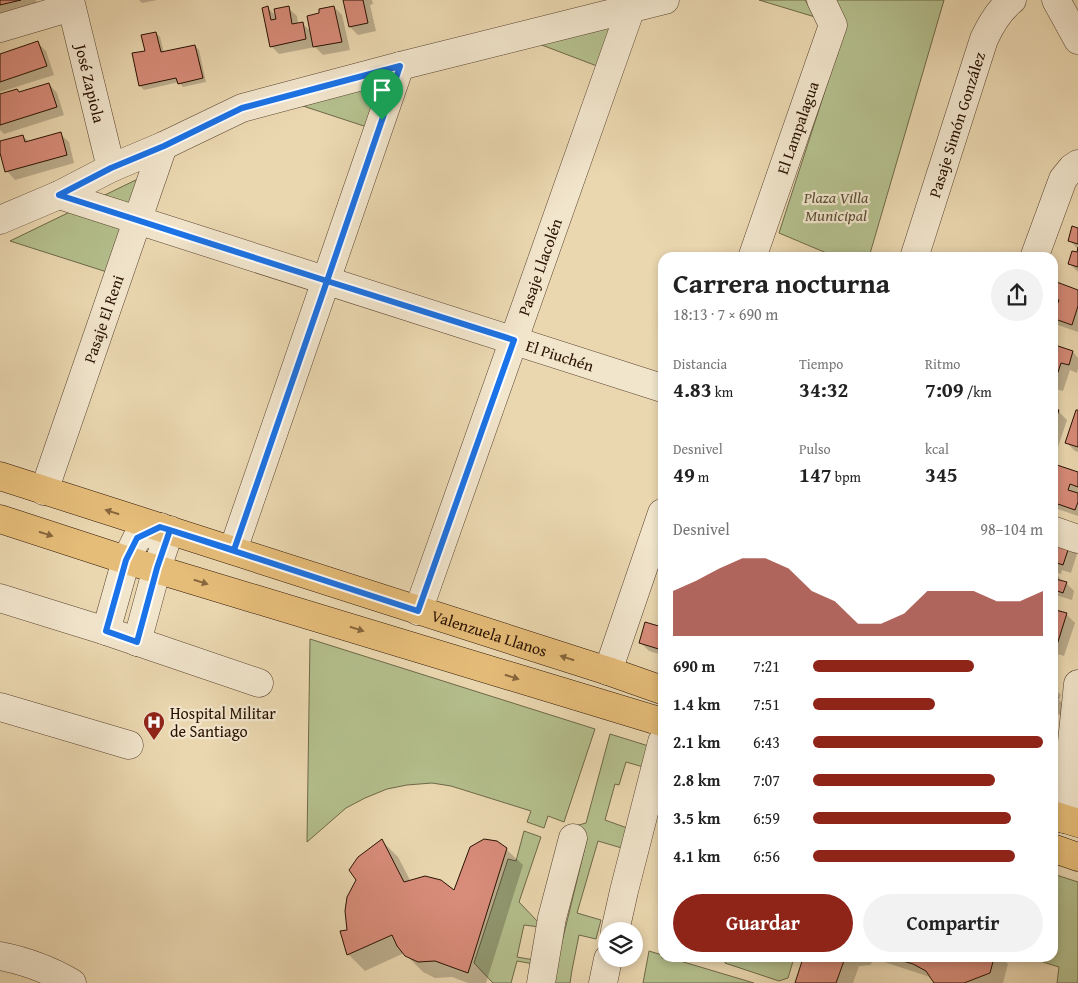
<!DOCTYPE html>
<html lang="es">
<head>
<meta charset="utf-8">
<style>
  body { margin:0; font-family:"Gentium Book Plus",serif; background:#f2f2f2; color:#222; height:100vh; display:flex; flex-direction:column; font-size:19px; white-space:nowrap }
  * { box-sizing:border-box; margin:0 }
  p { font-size:16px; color:#767676 }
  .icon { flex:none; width:28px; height:28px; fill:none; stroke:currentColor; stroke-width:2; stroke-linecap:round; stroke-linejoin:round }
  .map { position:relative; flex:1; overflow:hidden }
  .side { position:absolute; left:658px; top:252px; width:400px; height:710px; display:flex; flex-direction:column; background:#fff; border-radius:15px; box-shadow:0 2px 8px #0003 }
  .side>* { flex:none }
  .buttons { position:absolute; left:598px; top:922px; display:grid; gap:10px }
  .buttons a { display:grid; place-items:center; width:45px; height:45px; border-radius:50%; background:#fff; box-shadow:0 2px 8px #0003; font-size:25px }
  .pin { position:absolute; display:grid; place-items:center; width:42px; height:42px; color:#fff; margin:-51px -21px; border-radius:50% 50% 50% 0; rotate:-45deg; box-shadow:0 0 5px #0007 }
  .pin .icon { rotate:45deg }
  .round { display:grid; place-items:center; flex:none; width:52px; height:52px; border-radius:26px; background:#f2f2f2 }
  .head { display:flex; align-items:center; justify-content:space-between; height:85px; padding:0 15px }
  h1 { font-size:28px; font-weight:700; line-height:38px }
  .metrics { display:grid; grid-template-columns:repeat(3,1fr); gap:8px; height:85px; padding:5px 15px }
  .metrics div { display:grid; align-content:center }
  .metrics b { font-size:21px; font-weight:700 }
  .metrics small { font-size:14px; font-weight:400 }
  .metrics p { font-size:14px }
  .chart { height:140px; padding:10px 15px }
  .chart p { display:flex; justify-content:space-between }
  .chart svg { width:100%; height:90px; margin-top:5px; fill:#8f2418; opacity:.7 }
  .button { display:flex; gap:10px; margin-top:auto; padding:10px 15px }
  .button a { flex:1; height:58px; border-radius:30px; background:#8f2418; color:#fff; font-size:20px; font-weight:700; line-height:58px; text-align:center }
  .button a+a { background:#f2f2f2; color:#222 }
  ul { padding:0 15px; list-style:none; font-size:16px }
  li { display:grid; grid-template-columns:80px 60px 1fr; align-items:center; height:38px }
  li i { height:12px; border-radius:6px; background:#8f2418 }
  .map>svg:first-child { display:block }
</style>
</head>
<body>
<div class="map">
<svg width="1078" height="983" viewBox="0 0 1078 983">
  <rect width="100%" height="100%" fill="#ead7b0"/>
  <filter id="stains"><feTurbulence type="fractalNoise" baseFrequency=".004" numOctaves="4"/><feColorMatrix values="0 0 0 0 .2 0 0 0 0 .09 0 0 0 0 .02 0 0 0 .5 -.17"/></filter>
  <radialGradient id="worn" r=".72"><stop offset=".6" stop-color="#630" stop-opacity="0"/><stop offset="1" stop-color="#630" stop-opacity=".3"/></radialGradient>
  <g fill="#b4bf8d" stroke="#6e6848">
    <path d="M759,0H805L815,17Z"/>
    <path d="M835,0H944L869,257H836L779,233L846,26Z"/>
    <path d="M614,21L597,66L539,44Z"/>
    <path d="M385,83L370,128L303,106Z"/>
    <path d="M142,177L107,272L10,241Z"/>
    <path d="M310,639L595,729L564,822L548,816L544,828L527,822L531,811L451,786L432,783L407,785L387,789L365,798L346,808L307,842Z"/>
    <path d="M610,734L655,748L650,769L626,762L619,785L615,784L605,820L630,829L625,849L598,841L577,913L601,920L596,939L579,935L572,970L570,983H552L587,839L573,832L575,826L586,823Z"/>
    <path d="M524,831L541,837L519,902L540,924V927L524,925L517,957L534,960V964L517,961L511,983H493L474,963L508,859L516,861Z"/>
    <path d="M1053,874L1078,882V983H1057L1059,967L1030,958H1052Z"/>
    <path d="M649,951L662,955V958H670L754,983H643Z"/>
    <path d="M725,958H794L788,978L779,981L725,963Z"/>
  </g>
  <g fill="#0003">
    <path d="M0,0H36L38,6L0,15Z"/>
    <path d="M139,0H157L142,3Z"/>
    <path d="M344,0H372L373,4L370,5L376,31L358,35L350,27Z"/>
    <path d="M334,7L342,15L350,50L323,55L315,47L279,54L271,46L268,8L277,17L288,8L297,16L298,24L302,23L311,32Z"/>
    <path d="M156,33L160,37L164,53L195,46L199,50L206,82L183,87L179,82L144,90L140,86L133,54L146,52Z"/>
    <path d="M38,43L46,51L54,75L0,92V55Z"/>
    <path d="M49,84L57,93L64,115L4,134L0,130V96L20,93Z"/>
    <path d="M60,134L69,142L74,163L15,180L7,171L0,148V142L23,136L29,142Z"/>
    <path d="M1078,229V249L1069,240Z"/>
    <path d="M1078,251V272L1070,264Z"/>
    <path d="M1052,290L1078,291V332L1058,325L1052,319V310L1054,306L1059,305L1052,298Z"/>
    <path d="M1052,346L1073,352L1078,358V369L1077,373L1070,370L1063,391L1052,388Z"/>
    <path d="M1052,409L1058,411L1067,420L1054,459L1052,458Z"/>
    <path d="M1078,412V452L1075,451L1066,442Z"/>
    <path d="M1078,474V516L1052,507V483Z"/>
    <path d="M1052,540L1069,545L1077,554L1071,573L1062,570L1061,574L1054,572L1060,578L1059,581L1066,583L1074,591L1072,600L1052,594Z"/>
    <path d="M1052,610L1067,615L1075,623L1064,656L1052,652Z"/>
    <path d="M646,623L662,628V655L649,651L640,642Z"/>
    <path d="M1052,686L1061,695L1059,700L1065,706L1062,716L1057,714L1056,717L1052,716Z"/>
    <path d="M1052,736L1057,741L1052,757Z"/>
    <path d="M382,841L398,857L411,882L455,892L506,849L523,865L486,983H468L452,977L435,978L423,972L404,953L365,971L348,954V931Z"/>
    <path d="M804,958H1001L1008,964L1003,983H935L934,980L927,976L875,959L870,965L859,966L853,983H796Z"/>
  </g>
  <g fill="#d88c7a" stroke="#291102">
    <path d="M0,0H21L0,5Z"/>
    <path d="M343,0H363L368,23L349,27Z"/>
    <path d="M268,6L271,20L276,19L274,9L289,6L292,24L303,22L306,39L270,47L262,8Z"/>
    <path d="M334,6L342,42L313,47L307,16L319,13V9Z"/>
    <path d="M156,32L161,52L195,45L203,78L178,84L176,78L139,86L132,53L145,51L141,35Z"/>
    <path d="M38,41L47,66L0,82V54Z"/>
    <path d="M49,83L57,107L0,125V94L17,89L19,92Z"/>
    <path d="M61,132L67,155L5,172L0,153V141L23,135L25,142Z"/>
    <path d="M1072,226L1078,228V244L1068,241Z"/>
    <path d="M1078,247V267L1068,264L1072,251L1077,252Z"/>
    <path d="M1054,281L1078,290V306L1072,325L1052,318L1053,304L1057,305L1059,300L1052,298V286Z"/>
    <path d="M1052,344L1073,351L1069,365L1061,363L1054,384L1052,383Z"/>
    <path d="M1052,408L1059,410L1052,430Z"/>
    <path d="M1076,410H1078V447L1065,443Z"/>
    <path d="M1057,465L1078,472V487L1070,484L1068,490L1078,493V502L1075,510L1052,502V479Z"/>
    <path d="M1052,538L1070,544L1063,565L1054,562L1052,566Z"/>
    <path d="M1052,578L1067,582L1063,593L1052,589Z"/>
    <path d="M1052,609L1067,613L1056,648L1052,647Z"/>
    <path d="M645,622L662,627V650L639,643Z"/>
    <path d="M1052,695L1058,697L1054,708L1052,707Z"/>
    <path d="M382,839L404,882L425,876L441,880L454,890L470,847L484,839L497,841L507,848L468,973L435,961L418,962L405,956L397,946L392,935L347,955L340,931L347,930L345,911L347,897L356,880L349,870L358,857Z"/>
    <path d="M803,958H845L836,983H795Z"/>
    <path d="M893,958H994L990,973L964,983H934L926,971L913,964Z"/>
  </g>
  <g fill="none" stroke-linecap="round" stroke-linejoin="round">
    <g stroke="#59422e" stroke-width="29">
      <g id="minor">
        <path id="s1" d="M70,0L111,168"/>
        <path d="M1056,0L1078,40"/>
        <path d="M0,28L71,7"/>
        <path id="s2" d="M59,195L662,388"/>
        <path d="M0,220L59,195L111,168L163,146L242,108L400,66L665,0"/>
        <path id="s3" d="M752,258L833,25L821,0"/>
        <path id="s4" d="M914,258L984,39C991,24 999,10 1012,0"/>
        <path d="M1034,258L1063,179L1072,168L1078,164"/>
        <path id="s5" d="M44,491L163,146"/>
        <path d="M1052,530L1078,539"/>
        <path d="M233,550L400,66"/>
        <path d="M0,598L106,631L259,683"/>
        <path id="s6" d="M418,611L631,8"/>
        <path d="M106,631L126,560L137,538L161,527"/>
        <path d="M137,642L157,568L170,530"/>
        <path d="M608,671L662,513"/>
        <path d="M0,707L129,745"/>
        <path d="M1064,819L1078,684"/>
        <path d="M615,931L624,891L662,742"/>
        <path d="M0,956C25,961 50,970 72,983"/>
        <path d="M541,983L552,918L573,838"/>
        <path d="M603,983L608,959"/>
      </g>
    </g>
    <g stroke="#291102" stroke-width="29">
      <g id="major">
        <path id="s7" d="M0,476L608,671L662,690"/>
        <path d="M0,519L126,560L662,722"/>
        <path d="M1052,815L1078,823"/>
        <path d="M1052,848L1078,857"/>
      </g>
    </g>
    <use href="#minor" stroke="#f1e5cc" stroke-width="28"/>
    <use href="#major" stroke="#e5bc78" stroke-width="28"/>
  </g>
  <defs><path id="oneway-solid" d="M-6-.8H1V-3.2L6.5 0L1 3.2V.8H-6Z" transform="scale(1.25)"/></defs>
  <g fill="#87663d">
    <use href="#oneway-solid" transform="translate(112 512) rotate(-163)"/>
    <use href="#oneway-solid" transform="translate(46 534) rotate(18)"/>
    <use href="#oneway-solid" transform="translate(201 582) rotate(17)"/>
    <use href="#oneway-solid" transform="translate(357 629) rotate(17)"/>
    <use href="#oneway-solid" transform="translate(567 658) rotate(-162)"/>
    <use href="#oneway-solid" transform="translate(512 677) rotate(17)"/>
  </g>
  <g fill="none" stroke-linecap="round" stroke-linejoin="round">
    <g stroke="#fff" stroke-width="10">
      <path id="route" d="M382,120L400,66L242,108L164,146L111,168L59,195L327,281L234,550L170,530L157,568L137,642L106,631L126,560L137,538L160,527L170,530L418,611L514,340L327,281L382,120"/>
    </g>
    <use href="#route" stroke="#1a73e8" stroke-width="6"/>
  </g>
  <defs>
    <g id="hospital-pin" transform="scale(1.125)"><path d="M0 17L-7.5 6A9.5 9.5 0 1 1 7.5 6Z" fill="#8f2418" stroke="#f1e5cc"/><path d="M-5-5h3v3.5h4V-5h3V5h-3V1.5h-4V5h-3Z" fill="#fff"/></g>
  </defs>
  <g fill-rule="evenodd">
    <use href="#hospital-pin" x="154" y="722"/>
  </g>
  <g text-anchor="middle" stroke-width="4.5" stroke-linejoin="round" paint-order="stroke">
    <g font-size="16" fill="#291102" stroke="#f1e5cc">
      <text dy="6" stroke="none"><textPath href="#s1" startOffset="86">José Zapiola</textPath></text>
      <text dy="6" stroke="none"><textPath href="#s4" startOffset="140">Pasaje Simón González</textPath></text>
      <text dy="6" stroke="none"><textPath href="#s3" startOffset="138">El Lampalagua</textPath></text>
      <text dy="6" stroke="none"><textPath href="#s6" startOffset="365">Pasaje Llacolén</textPath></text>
      <text dy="6" stroke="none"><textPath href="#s5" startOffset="182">Pasaje El Reni</textPath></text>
      <text dy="6" stroke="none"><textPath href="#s2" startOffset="526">El Piuchén</textPath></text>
      <text dy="6" stroke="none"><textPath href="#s7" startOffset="514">Valenzuela Llanos</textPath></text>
    </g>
    <g font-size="16" font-style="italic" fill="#5a4e33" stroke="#f1e5cc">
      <text x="836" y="203">Plaza Villa<tspan x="836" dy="18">Municipal</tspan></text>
    </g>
    <g font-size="16" fill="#291102" stroke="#f1e5cc" text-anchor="start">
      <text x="170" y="719">Hospital Militar<tspan x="170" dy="18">de Santiago</tspan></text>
    </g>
  </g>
  <rect width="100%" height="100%" filter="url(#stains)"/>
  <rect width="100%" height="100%" fill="url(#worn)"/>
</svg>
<div class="buttons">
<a><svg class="icon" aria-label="layers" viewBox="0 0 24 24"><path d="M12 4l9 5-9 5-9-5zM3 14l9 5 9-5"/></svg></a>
</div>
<div class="pin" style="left:382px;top:120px;background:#1e9e55"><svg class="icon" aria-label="arrive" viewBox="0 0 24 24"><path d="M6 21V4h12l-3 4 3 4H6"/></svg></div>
<section class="side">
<div class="head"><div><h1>Carrera nocturna</h1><p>18:13 · 7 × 690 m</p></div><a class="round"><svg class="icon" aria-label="share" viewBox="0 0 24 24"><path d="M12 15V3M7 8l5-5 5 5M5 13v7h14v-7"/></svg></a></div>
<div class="metrics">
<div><p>Distancia</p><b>4.83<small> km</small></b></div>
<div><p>Tiempo</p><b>34:32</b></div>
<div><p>Ritmo</p><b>7:09<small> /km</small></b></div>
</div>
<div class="metrics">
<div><p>Desnivel</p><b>49<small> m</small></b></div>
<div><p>Pulso</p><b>147<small> bpm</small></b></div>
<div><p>kcal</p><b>345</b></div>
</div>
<div class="chart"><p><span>Desnivel</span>98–104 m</p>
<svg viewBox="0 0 160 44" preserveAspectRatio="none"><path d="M0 44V22L10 17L20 11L30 6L40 6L50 11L60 22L70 27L80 38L90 38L100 33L110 22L120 22L130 22L140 27L150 27L160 22V44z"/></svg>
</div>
<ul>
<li><b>690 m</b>7:21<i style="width:70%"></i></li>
<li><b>1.4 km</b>7:51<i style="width:53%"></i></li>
<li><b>2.1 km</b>6:43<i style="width:100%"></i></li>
<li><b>2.8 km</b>7:07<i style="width:79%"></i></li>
<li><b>3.5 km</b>6:59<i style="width:86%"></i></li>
<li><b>4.1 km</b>6:56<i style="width:88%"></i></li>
</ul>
<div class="button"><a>Guardar</a><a>Compartir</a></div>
</section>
</div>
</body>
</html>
